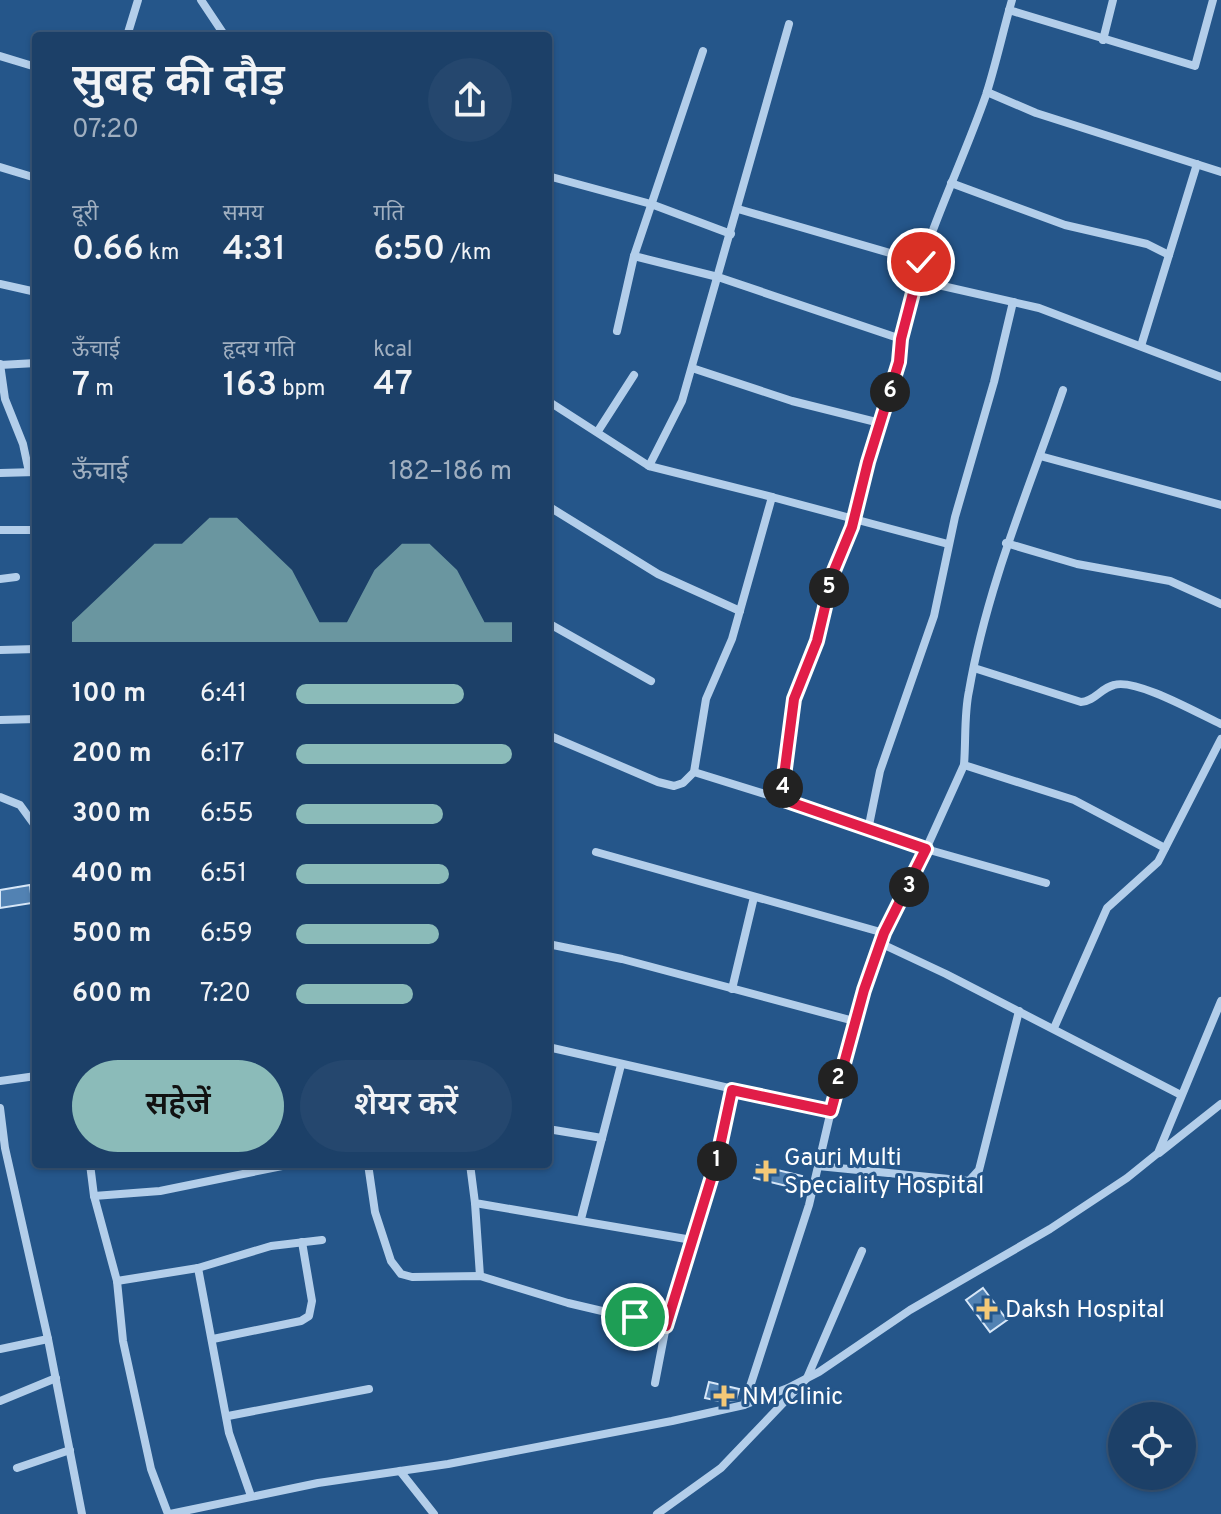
<!DOCTYPE html>
<html lang="hi">
<head>
<meta charset="utf-8">
<style>
  body { margin:0; font-family:Overpass,"Noto Sans Devanagari",sans-serif; background:#25476e; color:#f1f3f6; height:100vh; display:flex; flex-direction:column; font-size:30px; white-space:nowrap }
  * { box-sizing:border-box; margin:0 }
  p { font-size:26px; color:#a0afc0 }
  .icon { flex:none; width:44px; height:44px; fill:none; stroke:currentColor; stroke-width:2; stroke-linecap:round; stroke-linejoin:round }
  .map { position:relative; flex:1; overflow:hidden }
  .drawer { position:absolute; left:32px; top:32px; width:520px; height:1136px; display:flex; flex-direction:column; background:#1c4068; border-radius:8px; box-shadow:0 2px 6px #0004,0 0 0 2px #3a597c }
  .drawer>* { flex:none }
  .buttons { position:absolute; left:1108px; top:1402px; display:grid; gap:16px }
  .buttons a { display:grid; place-items:center; width:88px; height:88px; border-radius:50%; background:#1c4068; box-shadow:0 2px 6px #0004,0 0 0 2px #3a597c; font-size:40px }
  .pin { position:absolute; display:grid; place-items:center; width:68px; height:68px; color:#fff; margin:-34px; border:4px solid #fff; border-radius:50%; box-shadow:0 2px 8px #0007 }
  .km { position:absolute; width:40px; height:40px; margin:-20px; border-radius:50%; background:#222; color:#fff; font-size:22px; line-height:40px; text-align:center }
  .round { display:grid; place-items:center; flex:none; width:84px; height:84px; border-radius:42px; background:#25476e }
  .summary { display:flex; align-items:center; justify-content:space-between; height:136px; padding:0 40px }
  h1 { font-size:44px; font-weight:600; line-height:60px }
  .stats { display:grid; grid-template-columns:repeat(3,1fr); gap:12px; height:136px; padding:8px 40px }
  .stats div { display:grid; align-content:center }
  .stats b { font-size:34px; font-weight:600 }
  .stats small { font-size:22px; font-weight:400 }
  .stats p { font-size:22px }
  .chart { height:224px; padding:16px 40px }
  .chart p { display:flex; justify-content:space-between }
  .chart svg { width:100%; height:144px; margin-top:8px; fill:#8bbbb9; opacity:.7 }
  .primary-button { display:flex; gap:16px; margin-top:auto; padding:16px 40px }
  .primary-button a { flex:1; height:92px; border-radius:48px; background:#8bbbb9; color:#111; font-size:32px; font-weight:600; line-height:92px; text-align:center }
  .primary-button a+a { background:#25476e; color:#f1f3f6 }
  ul { padding:0 40px; list-style:none; font-size:26px }
  li { display:grid; grid-template-columns:128px 96px 1fr; align-items:center; height:60px }
  li i { height:20px; border-radius:10px; background:#8bbbb9 }
  .map>svg:first-child { display:block }
</style>
</head>
<body>
<div class="map">
<svg width="1221" height="1514" viewBox="0 0 1221 1514">
  <rect width="100%" height="100%" fill="#25568a"/>
  <g fill="#5282b3" stroke="#d7e7f8" stroke-width="2">
    <path d="M30,885L32,903L0,908V890Z"/>
    <path d="M757,1165L802,1176L799,1189L754,1178Z"/>
    <path d="M983,1288L1007,1320L990,1332L966,1300Z"/>
    <path d="M709,1382L739,1389L736,1400L723,1402L705,1398Z"/>
  </g>
  <g fill="none" stroke-linecap="round" stroke-linejoin="round">
    <g stroke="#b3ceea" stroke-width="8">
      <path d="M201,0L225,36"/>
      <path d="M1009,10L1195,66L1213,0"/>
      <path d="M127,36L138,0"/>
      <path d="M1103,40L1113,0"/>
      <path d="M703,51L634,256L718,277L901,339"/>
      <path d="M0,56L36,67"/>
      <path d="M987,92L1036,113L1221,172"/>
      <path d="M0,167L36,178"/>
      <path d="M548,176L651,204L731,234"/>
      <path d="M951,183L1065,225L1147,244L1169,255"/>
      <path d="M738,209L921,262"/>
      <path d="M916,280L1039,308L1221,377"/>
      <path d="M0,284L36,292"/>
      <path d="M617,331L634,256"/>
      <path d="M1141,346L1197,164"/>
      <path d="M0,364L5,399L23,444L29,472"/>
      <path d="M0,365L36,363"/>
      <path d="M692,368L792,401L880,423"/>
      <path d="M1063,390C1029,489 987,586 969,691C964,714 966,740 964,765L1074,800L1165,848"/>
      <path d="M548,401L649,466L772,497"/>
      <path d="M598,431L634,375"/>
      <path d="M1040,456L1221,505"/>
      <path d="M649,466L682,401L789,24"/>
      <path d="M0,473L36,472"/>
      <path d="M548,506L658,574L740,611"/>
      <path d="M0,530H34"/>
      <path d="M1006,543L1077,564L1170,581L1221,604"/>
      <path d="M948,544L854,519L899,362C908,267 955,184 986,95C996,64 1003,31 1012,0"/>
      <path d="M0,579L16,577"/>
      <path d="M548,623L651,681"/>
      <path d="M0,650L36,649"/>
      <path d="M974,668L1081,702C1095,701 1101,688 1114,685C1136,678 1199,714 1221,724"/>
      <path d="M0,720L36,719"/>
      <path d="M548,735L658,782L674,786L683,783L694,772L706,699L732,639L772,497L854,519L833,573L817,641L794,699L781,799L926,849L884,933L864,990L840,1072L809,1205L744,1405"/>
      <path d="M964,765L926,849L1046,883"/>
      <path d="M694,772L781,799"/>
      <path d="M0,797L20,805L36,827"/>
      <path d="M868,830L880,771L934,616L955,517L994,382L1013,302"/>
      <path d="M596,852L884,933"/>
      <path d="M548,944L622,959L854,1021"/>
      <path d="M882,944L946,974L1181,1095"/>
      <path d="M732,989L754,897"/>
      <path d="M1054,1028L1107,908L1158,862L1221,739"/>
      <path d="M548,1047L831,1111"/>
      <path d="M0,1081L36,1076"/>
      <path d="M0,1108L5,1148L48,1339L82,1514"/>
      <path d="M548,1129L602,1138"/>
      <path d="M1159,1153L1221,1104"/>
      <path d="M90,1164L94,1196L117,1281L123,1341L151,1469L168,1514"/>
      <path d="M368,1164L375,1212L391,1261L401,1274L412,1277L480,1276L568,1303L666,1326L717,1160L732,1090"/>
      <path d="M470,1164L475,1203L692,1240"/>
      <path d="M818,1166L969,1181L979,1170L1019,1011"/>
      <path d="M94,1196L160,1191L292,1164"/>
      <path d="M475,1203L480,1276"/>
      <path d="M581,1219L621,1065"/>
      <path d="M198,1268L229,1433L251,1496"/>
      <path d="M117,1281L198,1268L271,1246L322,1240"/>
      <path d="M213,1339L301,1321L309,1316L312,1301L302,1242"/>
      <path d="M0,1349L48,1339"/>
      <path d="M655,1383L666,1326"/>
      <path d="M0,1401L56,1378"/>
      <path d="M228,1416L369,1389"/>
      <path d="M17,1468L70,1450"/>
      <path d="M400,1471L434,1514"/>
      <path d="M170,1514L318,1483L448,1464L672,1421L744,1405L788,1388L819,1372L910,1310L1050,1229L1127,1178L1158,1153L1221,1001"/>
      <path d="M657,1514L721,1468L807,1378L862,1251"/>
    </g>
  </g>
  <g fill="none" stroke-linecap="round" stroke-linejoin="round">
    <g stroke="#fff" stroke-width="16">
      <path id="route" d="M635,1317L666,1326L717,1160L732,1090L831,1111L864,990L884,933L926,849L781,799L794,699L817,641L833,573L852,527L868,462L899,362L901,339L921,262"/>
    </g>
    <use href="#route" stroke="#e11d48" stroke-width="10"/>
  </g>
  <g fill="#f4c977" stroke="#25568a" stroke-width="3">
    <path d="M762 1159h8v8h8v8h-8v8h-8v-8h-8v-8h8z"/>
    <path d="M983 1297h8v8h8v8h-8v8h-8v-8h-8v-8h8z"/>
    <path d="M720 1384h8v8h8v8h-8v8h-8v-8h-8v-8h8z"/>
  </g>
  <g text-anchor="middle" stroke-width="6" stroke-linejoin="round" paint-order="stroke">
    <g font-size="24" fill="#fff" stroke="#25568a" text-anchor="start">
      <text x="784" y="1165">Gauri Multi<tspan x="784" dy="28">Speciality Hospital</tspan></text>
      <text x="1005" y="1317">Daksh Hospital</text>
      <text x="742" y="1404">NM Clinic</text>
    </g>
  </g>
</svg>
<div class="buttons">
<a><svg class="icon" aria-label="locate" viewBox="0 0 24 24"><circle cx="12" cy="12" r="6"/><path d="M12 2v4M12 18v4M2 12h4M18 12h4"/></svg></a>
</div>
<div class="pin" style="left:635px;top:1317px;background:#1e9e55"><svg class="icon" aria-label="arrive" viewBox="0 0 24 24"><path d="M6 21V4h12l-3 4 3 4H6"/></svg></div>
<div class="pin" style="left:921px;top:262px;background:#d93025"><svg class="icon" aria-label="check" viewBox="0 0 24 24"><path d="M5 12l5 5 9-10"/></svg></div>
<b class="km" style="left:717px;top:1161px">1</b>
<b class="km" style="left:838px;top:1079px">2</b>
<b class="km" style="left:909px;top:887px">3</b>
<b class="km" style="left:783px;top:788px">4</b>
<b class="km" style="left:829px;top:588px">5</b>
<b class="km" style="left:890px;top:392px">6</b>
<section class="drawer">
<div class="summary"><div><h1>सुबह की दौड़</h1><p>07:20</p></div><a class="round"><svg class="icon" aria-label="share" viewBox="0 0 24 24"><path d="M12 15V3M7 8l5-5 5 5M5 13v7h14v-7"/></svg></a></div>
<div class="stats">
<div><p>दूरी</p><b>0.66<small> km</small></b></div>
<div><p>समय</p><b>4:31</b></div>
<div><p>गति</p><b>6:50<small> /km</small></b></div>
</div>
<div class="stats">
<div><p>ऊँचाई</p><b>7<small> m</small></b></div>
<div><p>हृदय गति</p><b>163<small> bpm</small></b></div>
<div><p>kcal</p><b>47</b></div>
</div>
<div class="chart"><p><span>ऊँचाई</span>182–186 m</p>
<svg viewBox="0 0 160 44" preserveAspectRatio="none"><path d="M0 44V38L10 30L20 22L30 14L40 14L50 6L60 6L70 14L80 22L90 38L100 38L110 22L120 14L130 14L140 22L150 38L160 38V44z"/></svg>
</div>
<ul>
<li><b>100 m</b>6:41<i style="width:78%"></i></li>
<li><b>200 m</b>6:17<i style="width:100%"></i></li>
<li><b>300 m</b>6:55<i style="width:68%"></i></li>
<li><b>400 m</b>6:51<i style="width:71%"></i></li>
<li><b>500 m</b>6:59<i style="width:66%"></i></li>
<li><b>600 m</b>7:20<i style="width:54%"></i></li>
</ul>
<div class="primary-button"><a>सहेजें</a><a>शेयर करें</a></div>
</section>
</div>
</body>
</html>
